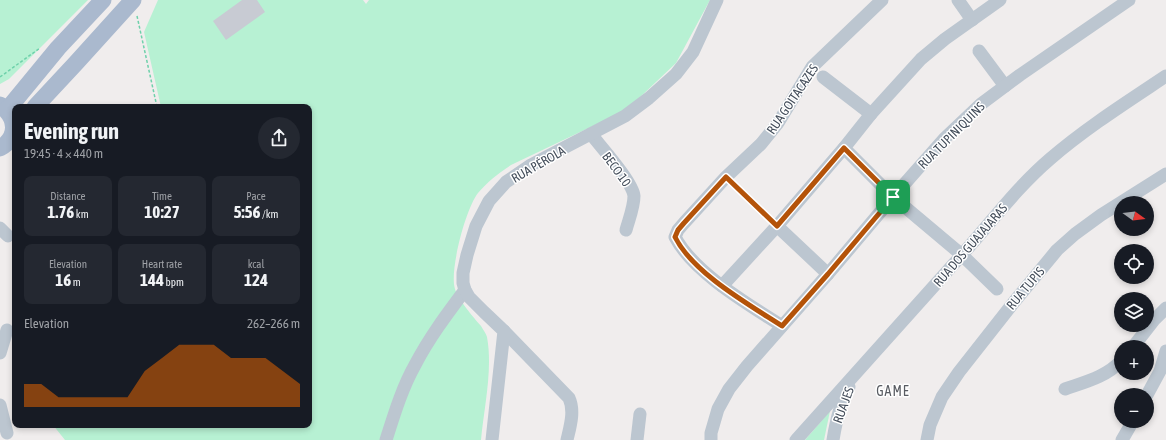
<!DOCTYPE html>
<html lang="en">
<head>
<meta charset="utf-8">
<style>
  body { margin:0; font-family:"Asap Condensed",sans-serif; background:#242831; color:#f1f3f6; height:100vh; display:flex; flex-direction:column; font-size:15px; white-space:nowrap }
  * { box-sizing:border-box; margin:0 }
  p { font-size:13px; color:#9ea1a6 }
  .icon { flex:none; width:22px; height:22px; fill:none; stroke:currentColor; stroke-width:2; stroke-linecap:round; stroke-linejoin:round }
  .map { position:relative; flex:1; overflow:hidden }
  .sheet { position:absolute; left:12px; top:104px; width:300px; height:324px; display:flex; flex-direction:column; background:#171b24; border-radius:8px; box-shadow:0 2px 6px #0003 }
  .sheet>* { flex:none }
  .needle { width:26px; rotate:105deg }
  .tools { position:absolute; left:1114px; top:196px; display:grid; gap:8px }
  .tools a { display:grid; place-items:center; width:40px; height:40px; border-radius:50%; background:#171b24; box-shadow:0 2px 6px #0003; font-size:20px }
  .pin { position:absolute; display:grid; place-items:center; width:34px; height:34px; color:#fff; margin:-17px; border-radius:8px; box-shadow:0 2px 6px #0006 }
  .round { display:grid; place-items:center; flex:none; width:42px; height:42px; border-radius:21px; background:#242831 }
  .head { display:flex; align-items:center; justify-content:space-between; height:68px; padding:0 12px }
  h1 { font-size:22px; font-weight:700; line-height:30px }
  .metrics { display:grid; grid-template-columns:repeat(3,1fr); gap:6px; height:68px; padding:4px 12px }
  .metrics div { display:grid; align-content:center; border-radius:8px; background:#242831; text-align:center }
  .metrics b { font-size:17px; font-weight:700 }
  .metrics small { font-size:11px; font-weight:400 }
  .metrics p { font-size:11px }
  .chart { height:112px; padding:8px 12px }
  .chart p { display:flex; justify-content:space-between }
  .chart svg { width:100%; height:72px; margin-top:4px; fill:#b45309; opacity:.7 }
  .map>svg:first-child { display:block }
</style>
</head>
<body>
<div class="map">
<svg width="1166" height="440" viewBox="0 0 1166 440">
  <rect width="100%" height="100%" fill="#f0eded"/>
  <g fill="#b7f1d3">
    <path d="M0,0H88L9,79L0,84Z"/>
    <path d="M158,0H363L366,4L369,0H710L676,63L637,100L618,114L511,165C499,173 487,182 478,193C466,208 449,271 455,289C457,298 474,318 481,326C483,330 486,333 487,337C493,370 484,407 481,440H65L53,425H309V107H161L144,32Z"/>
    <path d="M830,411L824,440H805Z"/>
  </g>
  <path fill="#c8cbd3" d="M242,0H257L265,12L226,40L213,21Z"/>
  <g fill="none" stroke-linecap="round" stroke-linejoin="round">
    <g stroke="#6ed1aa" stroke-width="1.5" stroke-dasharray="3 2" stroke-linecap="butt">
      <path d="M137,16L157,107"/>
      <path d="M0,77L40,48"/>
      <path d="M733,185L768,218"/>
    </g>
    <g stroke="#bcc6d0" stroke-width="13">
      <path d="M958,0L972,20"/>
      <path d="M979,51L1005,86"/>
      <path d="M823,77L871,114"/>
      <path d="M591,134C601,147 633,182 634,196C634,207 629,219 626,230"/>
      <path d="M844,148L893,197L962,255L997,289"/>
      <path d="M777,226L828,274"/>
      <path d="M0,228L8,236"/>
      <path d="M722,286L777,226L844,148L871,114L921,59L945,39L1000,0"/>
      <path d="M782,326C748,304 694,273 675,237L678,230L684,223L726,177L761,144L778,123L812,67L882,0"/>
      <path d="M504,331L569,398C575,411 570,427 567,440"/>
      <path d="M1133,347L1154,320L1166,308"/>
      <path d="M0,353L7,330"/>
      <path d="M1065,389C1085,382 1106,377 1121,361"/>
      <path d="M1147,395L1160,371L1166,351"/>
      <path d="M0,405L7,433"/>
      <path d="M386,440C394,415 402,388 415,365C429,338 447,314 465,290"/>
      <path d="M492,440L504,331L484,312L469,297L465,290L463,283V273L467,255L476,226L489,201L506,182L531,165L625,116L649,98L676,74L693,52L717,0"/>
      <path d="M637,440L640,414"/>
      <path d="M711,440V433L718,409L729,389L747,366L828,274L893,197L944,139L981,104L1020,75L1129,0"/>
      <path d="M796,440C851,379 906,318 960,257C990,224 1016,188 1050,159C1086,128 1127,102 1166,76"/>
      <path d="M833,440C836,421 840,403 849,387"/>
      <path d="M927,440L930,425L942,397L959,372L1014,302L1057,250L1075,234L1101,215L1166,174"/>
      <path d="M1122,440L1133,421"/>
    </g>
    <g stroke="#aab9ce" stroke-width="17">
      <path d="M0,105C17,117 19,137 0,148"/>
      <path d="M35,107L76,63L133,0"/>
      <path d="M7,110L58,48L103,0"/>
    </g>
  </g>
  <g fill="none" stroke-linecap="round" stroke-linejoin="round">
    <g stroke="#fff" stroke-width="8">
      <path id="route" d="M844,148L893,197L828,274L782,326C748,304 693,273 675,237L678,230L684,223L726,177L777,226Z"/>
    </g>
    <use href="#route" stroke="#b45309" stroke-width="5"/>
  </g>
  <g text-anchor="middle" stroke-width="3" stroke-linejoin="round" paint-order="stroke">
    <g font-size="13" fill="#444e5b" stroke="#fff">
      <text transform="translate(792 99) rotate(-56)" y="5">RUA GOITACAZES</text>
      <text transform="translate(951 135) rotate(-45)" y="5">RUA TUPINIQUINS</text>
      <text transform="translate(538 164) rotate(-30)" y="5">RUA PÉROLA</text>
      <text transform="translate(617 169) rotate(54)" y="5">BECO 10</text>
      <text transform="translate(970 245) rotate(-49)" y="5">RUA DOS GUAJAJARAS</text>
      <text transform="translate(1025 288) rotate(-50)" y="5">RUA TUPIS</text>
      <text transform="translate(843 405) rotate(-70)" y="5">RUA JES</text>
    </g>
    <g font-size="14" letter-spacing="1" fill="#595c62" stroke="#fff">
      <text x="893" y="396">GAME</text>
    </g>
  </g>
</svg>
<div class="tools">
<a><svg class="needle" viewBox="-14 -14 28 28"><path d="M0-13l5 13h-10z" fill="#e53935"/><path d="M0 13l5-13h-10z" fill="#9ea1a6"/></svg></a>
<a><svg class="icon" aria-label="locate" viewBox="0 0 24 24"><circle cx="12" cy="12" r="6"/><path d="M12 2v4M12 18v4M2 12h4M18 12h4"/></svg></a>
<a><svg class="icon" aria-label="layers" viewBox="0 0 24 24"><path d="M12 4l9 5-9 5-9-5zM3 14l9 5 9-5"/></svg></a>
<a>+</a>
<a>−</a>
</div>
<div class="pin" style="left:893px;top:197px;background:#1e9e55"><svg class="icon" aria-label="arrive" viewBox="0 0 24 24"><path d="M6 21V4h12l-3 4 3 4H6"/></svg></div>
<section class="sheet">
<div class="head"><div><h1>Evening run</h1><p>19:45 · 4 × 440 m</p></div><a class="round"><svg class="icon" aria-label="share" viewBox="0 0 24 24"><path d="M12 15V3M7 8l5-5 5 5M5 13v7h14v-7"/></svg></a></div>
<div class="metrics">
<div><p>Distance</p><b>1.76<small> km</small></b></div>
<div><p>Time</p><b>10:27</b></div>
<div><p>Pace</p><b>5:56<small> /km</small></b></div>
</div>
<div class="metrics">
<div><p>Elevation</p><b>16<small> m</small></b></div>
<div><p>Heart rate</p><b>144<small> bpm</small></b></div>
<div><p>kcal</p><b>124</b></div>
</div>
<div class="chart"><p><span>Elevation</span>262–266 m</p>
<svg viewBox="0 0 160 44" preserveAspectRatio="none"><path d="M0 44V30L10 30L20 38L30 38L40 38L50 38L60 38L70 22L80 14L90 6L100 6L110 6L120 14L130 14L140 14L150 22L160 30V44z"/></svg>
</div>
</section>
</div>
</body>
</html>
